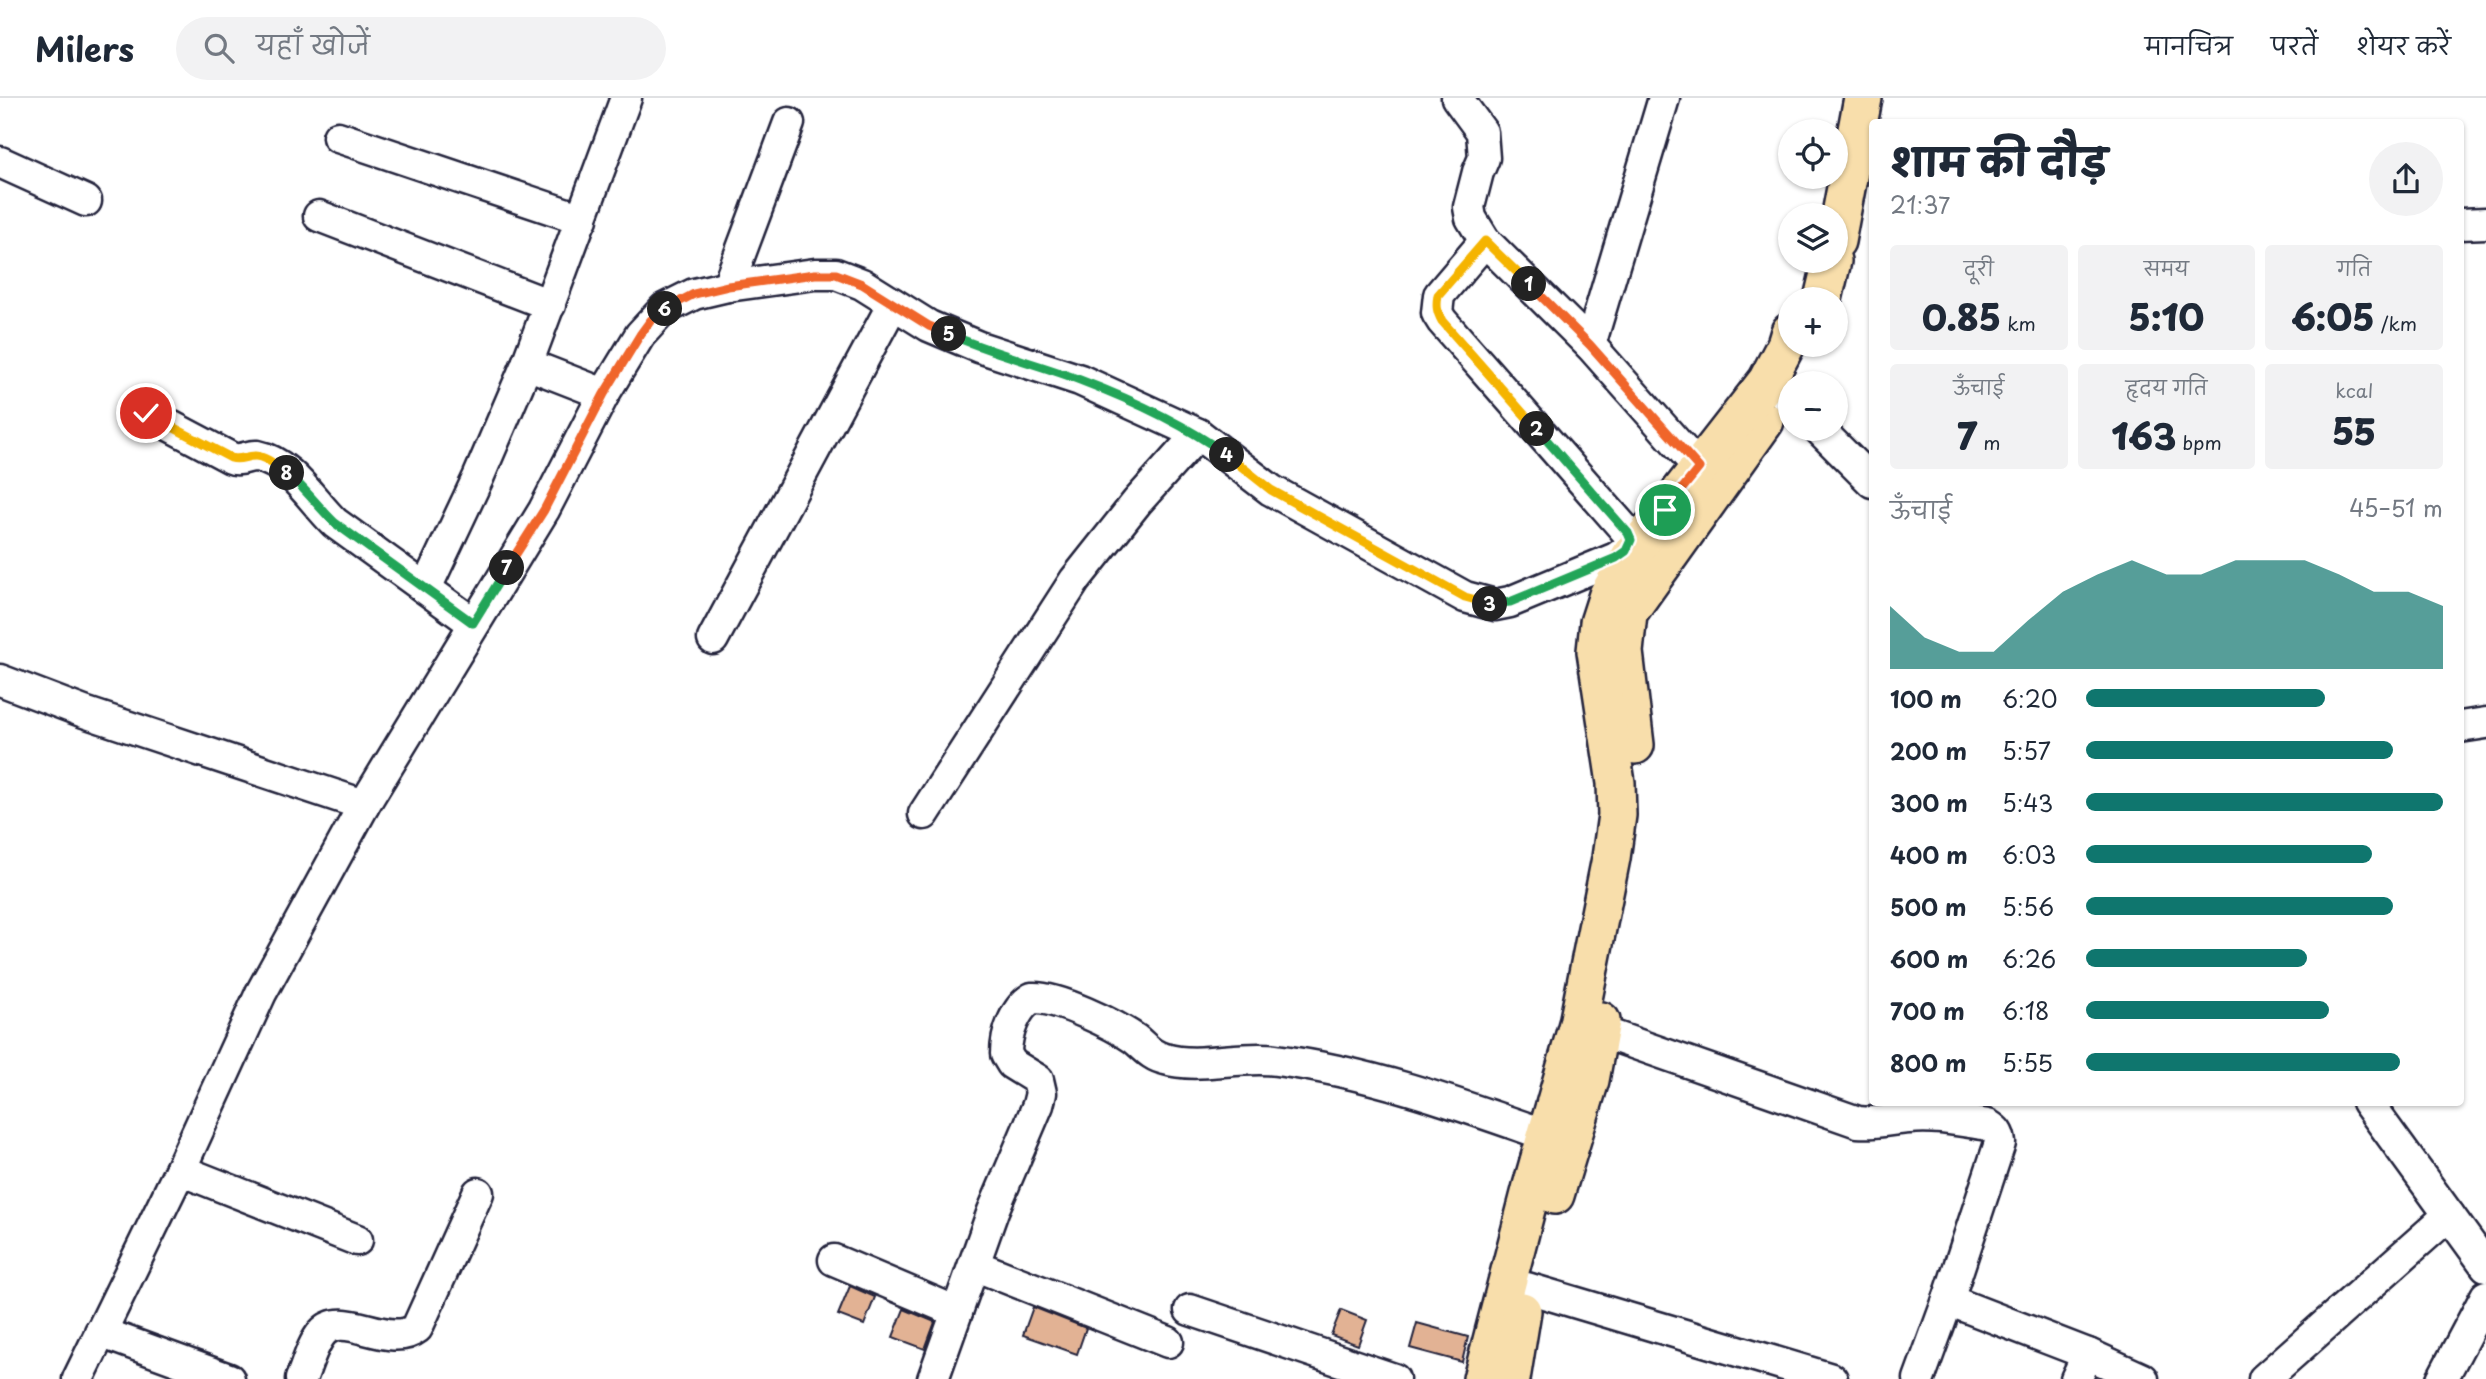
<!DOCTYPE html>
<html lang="hi">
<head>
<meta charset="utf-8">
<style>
  body { margin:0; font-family:"Playpen Sans","Playpen Sans Deva",sans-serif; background:#f2f2f3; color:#1f2937; height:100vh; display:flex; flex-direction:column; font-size:26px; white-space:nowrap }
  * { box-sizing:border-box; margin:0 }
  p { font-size:23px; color:#747a83 }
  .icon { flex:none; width:38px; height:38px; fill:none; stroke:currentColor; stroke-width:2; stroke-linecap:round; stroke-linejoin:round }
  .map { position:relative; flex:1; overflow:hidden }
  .sheet { position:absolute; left:1869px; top:21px; width:595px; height:987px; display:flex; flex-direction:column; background:#fff; border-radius:7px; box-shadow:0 2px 5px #0004 }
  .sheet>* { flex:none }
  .controls { position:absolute; left:1778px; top:21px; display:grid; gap:14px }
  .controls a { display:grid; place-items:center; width:70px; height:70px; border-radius:50%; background:#fff; box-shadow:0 2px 5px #0004; font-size:35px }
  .pin { position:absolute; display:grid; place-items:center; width:60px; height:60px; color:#fff; margin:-30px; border:4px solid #fff; border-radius:50%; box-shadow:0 2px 7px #0007 }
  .km { position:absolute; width:35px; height:35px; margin:-18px; border-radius:50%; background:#222; color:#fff; font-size:19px; line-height:35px; text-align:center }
  .round { display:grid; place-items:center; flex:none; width:74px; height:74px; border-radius:37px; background:#f2f2f3 }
  .summary { display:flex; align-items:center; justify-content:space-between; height:119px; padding:0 21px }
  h1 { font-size:38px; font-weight:800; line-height:52px }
  .figures { display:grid; grid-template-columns:repeat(3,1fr); gap:10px; height:119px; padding:7px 21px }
  .figures div { display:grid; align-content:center; border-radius:7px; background:#f2f2f3; text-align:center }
  .figures b { font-size:35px; font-weight:800 }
  .figures small { font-size:19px; font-weight:400 }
  .figures p { font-size:19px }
  .chart { height:196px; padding:14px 21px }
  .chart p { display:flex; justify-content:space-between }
  .chart svg { width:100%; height:126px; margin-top:7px; fill:#0f766e; opacity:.7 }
  ul { padding:0 21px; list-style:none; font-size:23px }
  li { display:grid; grid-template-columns:112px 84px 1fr; align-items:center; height:52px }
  li i { height:18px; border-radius:9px; background:#0f766e }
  header { display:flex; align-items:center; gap:42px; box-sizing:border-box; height:98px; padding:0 35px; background:#fff; border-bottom:2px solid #e0e1e3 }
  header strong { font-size:33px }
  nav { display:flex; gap:38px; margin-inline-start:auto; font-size:24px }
  .search { width:490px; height:63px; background:#f2f2f3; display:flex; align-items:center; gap:18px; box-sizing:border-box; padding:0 24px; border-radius:38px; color:#747a83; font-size:26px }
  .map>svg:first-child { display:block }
</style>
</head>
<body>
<header>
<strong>Milers</strong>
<div class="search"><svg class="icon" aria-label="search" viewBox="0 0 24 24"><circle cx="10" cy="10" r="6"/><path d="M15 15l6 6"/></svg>यहाँ खोजें</div>
<nav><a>मानचित्र</a><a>परतें</a><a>शेयर करें</a></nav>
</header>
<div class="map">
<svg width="2486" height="1281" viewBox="0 0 2486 1281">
  <rect width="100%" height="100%" fill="#fff"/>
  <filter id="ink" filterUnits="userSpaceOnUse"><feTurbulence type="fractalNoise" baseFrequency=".0143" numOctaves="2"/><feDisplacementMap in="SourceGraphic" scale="14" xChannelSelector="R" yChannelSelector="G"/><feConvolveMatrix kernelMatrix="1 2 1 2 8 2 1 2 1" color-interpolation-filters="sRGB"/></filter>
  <g filter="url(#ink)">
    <g fill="#e2b294" stroke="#22223b" stroke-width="2">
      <path d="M850,1188L875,1199L864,1227L838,1217Z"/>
      <path d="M1033,1209L1086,1230L1077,1256L1023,1237Z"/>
      <path d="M904,1211L935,1224L925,1251L893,1239Z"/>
      <path d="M1341,1212L1367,1222L1358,1247L1331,1237Z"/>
      <path d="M1417,1225L1468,1239L1462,1264L1410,1250Z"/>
    </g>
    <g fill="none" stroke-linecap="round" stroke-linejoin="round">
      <g stroke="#22223b" stroke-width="35">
        <g id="minor">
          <path d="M1457,0L1482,34L1484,60L1478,74L1469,109L1471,120L1485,143L1590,247L1699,370"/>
          <path d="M338,39L582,121"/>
          <path d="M0,64L86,103"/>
          <path d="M319,118L550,207"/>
          <path d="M2460,126L2486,125"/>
          <path d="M728,188L789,25"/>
          <path d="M1590,247L1664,0"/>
          <path d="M527,266L604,296"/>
          <path d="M1784,296L1790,302"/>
          <path d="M146,315L231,360C240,364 248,357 257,358C291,365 312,403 335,425L473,525"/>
          <path d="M1819,331L1872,384"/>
          <path d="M426,490L478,380L527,266L626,0"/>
          <path d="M713,541L893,206"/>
          <path d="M0,582L84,614L364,707"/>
          <path d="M2460,629L2486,625"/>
          <path d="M924,716L1075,482L1137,404L1198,336"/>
          <path d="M1599,933L1858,1024C1876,1026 1891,1021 1909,1020C1935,1017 1962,1023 1988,1027C1996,1032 1999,1035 2000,1045L1948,1202L1919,1281"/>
          <path d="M2367,1004L2486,1168"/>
          <path d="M180,1072L357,1142"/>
          <path d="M834,1162L957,1214"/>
          <path d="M974,1167L1168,1244"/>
          <path d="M1527,1190L1832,1281"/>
          <path d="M1948,1202L2088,1256L2143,1281"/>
          <path d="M1190,1212L1394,1281"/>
          <path d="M100,1234L229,1281"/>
          <path d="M78,1281L180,1072L261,895L364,707L544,412L604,296L640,237L664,211L694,196L728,188L815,176H836L862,186L929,228L979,249L1080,282L1198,336L1271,392L1465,499L1495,507L1510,504L1616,460L1626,453L1631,442L1628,435L1442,223L1437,215L1439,197L1485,143"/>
          <path d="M301,1281C307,1267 312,1247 322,1235C343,1210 389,1252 417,1230L478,1095"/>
          <path d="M933,1281L993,1113L1038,1007L1041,995L1038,982L1012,966L1006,956C1006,936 1015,910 1032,900C1056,898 1115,927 1135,941C1145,949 1151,958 1165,961C1198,971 1240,957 1276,962C1369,974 1458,1006 1546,1037"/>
          <path d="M2076,1281L2088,1256"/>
          <path d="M2264,1281L2449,1117"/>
          <path d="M2442,1281L2486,1198"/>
        </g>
      </g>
      <g stroke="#22223b" stroke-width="42">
        <g id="major">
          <path d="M1836,143L1863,0"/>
          <path d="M1823,201L1832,163"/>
          <path d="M1635,647L1624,554L1628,515L1765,323"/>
          <path d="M1555,1097L1590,982L1601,923"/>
          <path d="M1482,1281L1532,1088L1578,926L1611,760L1617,717L1616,685L1596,553L1599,525L1608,497L1631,457L1767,283L1786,247L1790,234"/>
          <path d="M1511,1281L1522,1213"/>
        </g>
      </g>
      <use href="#minor" stroke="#fff" stroke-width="30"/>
      <use href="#major" stroke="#f8deab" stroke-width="37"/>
    </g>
  </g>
  <g fill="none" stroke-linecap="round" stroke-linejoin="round" filter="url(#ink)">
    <g stroke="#fff" stroke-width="14">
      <path id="split-1" d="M1529,186L1590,247L1699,370L1665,412"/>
    </g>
    <g stroke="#fff" stroke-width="14">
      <path id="split-2" d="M1529,186L1485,143L1438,197C1436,208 1437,214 1442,223L1537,331"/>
    </g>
    <g stroke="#fff" stroke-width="14">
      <path id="split-3" d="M1490,506L1510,504L1616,460L1626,453L1631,442L1628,435L1537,331"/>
    </g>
    <g stroke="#fff" stroke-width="14">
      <path id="split-4" d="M1227,357L1271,392L1465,499L1490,506"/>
    </g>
    <g stroke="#fff" stroke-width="14">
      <path id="split-5" d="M949,236C991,255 1036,265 1080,282C1130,301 1183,325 1227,357"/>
    </g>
    <g stroke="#fff" stroke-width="14">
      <path id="split-6" d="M665,211L694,196L728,188L815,176H836L862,186L929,228L949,236"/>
    </g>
    <g stroke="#fff" stroke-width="14">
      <path id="split-7" d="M507,470L544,412L604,296L640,237L651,222L665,211"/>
    </g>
    <g stroke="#fff" stroke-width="14">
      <path id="split-8" d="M287,375C305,390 318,409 335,425L473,525L507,470"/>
    </g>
    <g stroke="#fff" stroke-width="14">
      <path id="split-9" d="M146,315L231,360C240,363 245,358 255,358C266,358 278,369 287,375"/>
    </g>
    <use href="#split-1" stroke="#f0652b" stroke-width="9"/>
    <use href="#split-2" stroke="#f5b400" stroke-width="9"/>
    <use href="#split-3" stroke="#22a559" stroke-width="9"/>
    <use href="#split-4" stroke="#f5b400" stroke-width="9"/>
    <use href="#split-5" stroke="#22a559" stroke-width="9"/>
    <use href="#split-6" stroke="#f0652b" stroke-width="9"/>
    <use href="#split-7" stroke="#f0652b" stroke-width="9"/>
    <use href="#split-8" stroke="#22a559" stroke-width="9"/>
    <use href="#split-9" stroke="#f5b400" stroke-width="9"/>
  </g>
</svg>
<div class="controls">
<a><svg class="icon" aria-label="locate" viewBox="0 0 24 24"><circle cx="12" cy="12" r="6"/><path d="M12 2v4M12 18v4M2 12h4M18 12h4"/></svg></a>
<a><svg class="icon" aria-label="layers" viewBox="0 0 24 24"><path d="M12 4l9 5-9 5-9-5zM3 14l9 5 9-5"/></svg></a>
<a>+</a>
<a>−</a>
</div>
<div class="pin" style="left:1665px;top:412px;background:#1e9e55"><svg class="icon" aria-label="arrive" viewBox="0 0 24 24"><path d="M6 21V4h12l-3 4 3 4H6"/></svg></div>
<div class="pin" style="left:146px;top:315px;background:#d93025"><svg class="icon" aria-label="check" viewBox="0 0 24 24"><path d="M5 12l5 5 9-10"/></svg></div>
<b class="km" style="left:1529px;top:186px">1</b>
<b class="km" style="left:1537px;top:331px">2</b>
<b class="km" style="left:1490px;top:506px">3</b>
<b class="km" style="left:1227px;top:357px">4</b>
<b class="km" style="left:949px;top:236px">5</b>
<b class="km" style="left:665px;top:211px">6</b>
<b class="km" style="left:507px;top:470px">7</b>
<b class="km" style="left:287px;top:375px">8</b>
<section class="sheet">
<div class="summary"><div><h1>शाम की दौड़</h1><p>21:37</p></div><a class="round"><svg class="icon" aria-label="share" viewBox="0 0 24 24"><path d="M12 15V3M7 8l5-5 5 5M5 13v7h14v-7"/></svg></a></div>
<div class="figures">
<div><p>दूरी</p><b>0.85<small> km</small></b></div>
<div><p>समय</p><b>5:10</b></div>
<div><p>गति</p><b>6:05<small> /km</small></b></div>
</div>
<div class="figures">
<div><p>ऊँचाई</p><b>7<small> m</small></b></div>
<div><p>हृदय गति</p><b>163<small> bpm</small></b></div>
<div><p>kcal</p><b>55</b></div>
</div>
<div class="chart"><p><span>ऊँचाई</span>45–51 m</p>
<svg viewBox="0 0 160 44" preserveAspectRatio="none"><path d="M0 44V22L10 33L20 38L30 38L40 27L50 17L60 11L70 6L80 11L90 11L100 6L110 6L120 6L130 11L140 17L150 17L160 22V44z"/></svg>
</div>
<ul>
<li><b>100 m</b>6:20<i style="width:67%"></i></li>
<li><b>200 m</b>5:57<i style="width:86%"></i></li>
<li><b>300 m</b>5:43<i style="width:100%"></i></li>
<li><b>400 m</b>6:03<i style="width:80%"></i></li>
<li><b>500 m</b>5:56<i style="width:86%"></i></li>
<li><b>600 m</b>6:26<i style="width:62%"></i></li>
<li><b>700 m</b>6:18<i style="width:68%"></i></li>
<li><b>800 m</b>5:55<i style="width:88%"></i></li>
</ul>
</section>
</div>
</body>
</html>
